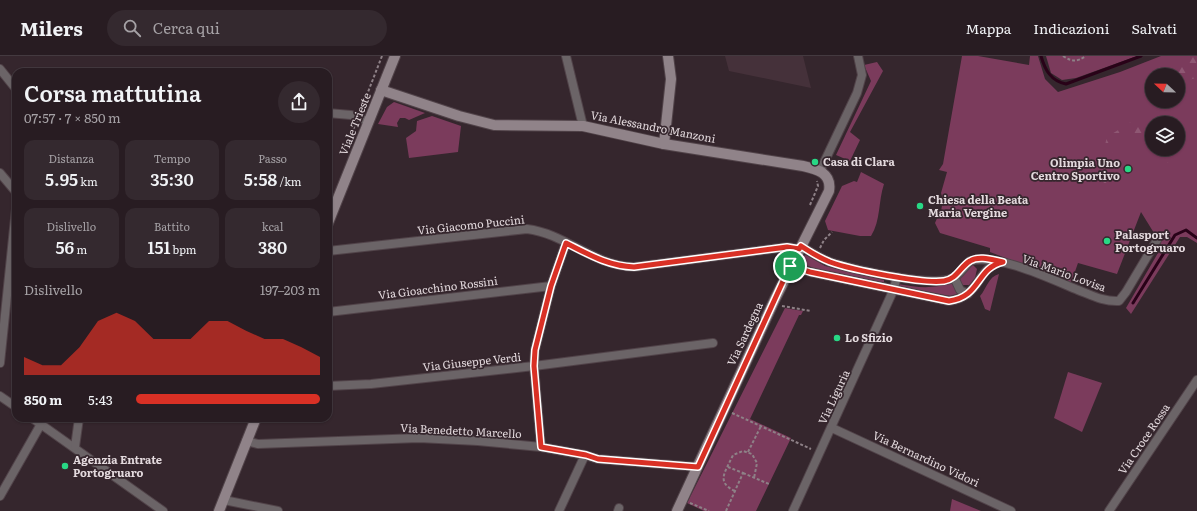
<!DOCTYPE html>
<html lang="it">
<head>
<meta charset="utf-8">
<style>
  body { margin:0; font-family:Literata,serif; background:#34292f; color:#f1f3f6; height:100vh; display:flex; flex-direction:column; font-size:15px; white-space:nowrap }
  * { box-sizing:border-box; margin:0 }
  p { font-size:13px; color:#a5a1a5 }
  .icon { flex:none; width:22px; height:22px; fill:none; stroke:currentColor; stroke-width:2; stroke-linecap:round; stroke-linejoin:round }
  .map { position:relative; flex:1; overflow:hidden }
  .sheet { position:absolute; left:12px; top:12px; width:320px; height:354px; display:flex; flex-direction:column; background:#281c22; border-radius:12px; box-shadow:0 1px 3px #0004,0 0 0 1px #443a40 }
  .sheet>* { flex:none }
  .needle { width:26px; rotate:292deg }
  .tools { position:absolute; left:1145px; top:12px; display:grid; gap:8px }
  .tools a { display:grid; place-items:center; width:40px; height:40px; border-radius:50%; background:#281c22; box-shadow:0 1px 3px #0004,0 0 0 1px #443a40; font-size:20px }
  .pin { position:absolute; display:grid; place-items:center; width:34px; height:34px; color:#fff; margin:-17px; border:2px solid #fff; border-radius:50%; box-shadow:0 1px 4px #0007 }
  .round { display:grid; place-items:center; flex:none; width:42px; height:42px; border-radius:21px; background:#34292f }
  .head { display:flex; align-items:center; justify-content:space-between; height:68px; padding:0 12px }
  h1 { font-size:22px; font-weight:600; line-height:30px }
  .figures { display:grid; grid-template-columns:repeat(3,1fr); gap:6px; height:68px; padding:4px 12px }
  .figures div { display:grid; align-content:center; border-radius:10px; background:#34292f; text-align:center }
  .figures b { font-size:17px; font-weight:600 }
  .figures small { font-size:11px; font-weight:400 }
  .figures p { font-size:11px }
  .chart { height:112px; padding:8px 12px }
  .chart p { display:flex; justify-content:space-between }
  .chart svg { width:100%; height:72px; margin-top:4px; fill:#d93025; opacity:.7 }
  ul { padding:0 12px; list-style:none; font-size:13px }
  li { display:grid; grid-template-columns:64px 48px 1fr; align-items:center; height:30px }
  li i { height:10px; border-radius:5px; background:#d93025 }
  header { display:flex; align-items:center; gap:24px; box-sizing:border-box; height:56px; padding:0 20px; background:#281c22; border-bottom:1px solid #443a40 }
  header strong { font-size:19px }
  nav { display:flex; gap:22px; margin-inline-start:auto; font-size:14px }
  .search { width:280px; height:36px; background:#34292f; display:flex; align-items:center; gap:10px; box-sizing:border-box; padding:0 14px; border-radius:22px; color:#a5a1a5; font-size:15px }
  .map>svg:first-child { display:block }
</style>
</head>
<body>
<header>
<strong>Milers</strong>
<div class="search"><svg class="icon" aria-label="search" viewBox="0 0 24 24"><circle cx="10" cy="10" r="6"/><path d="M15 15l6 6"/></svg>Cerca qui</div>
<nav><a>Mappa</a><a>Indicazioni</a><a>Salvati</a></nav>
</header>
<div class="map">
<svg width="1197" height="455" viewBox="0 0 1197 455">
  <defs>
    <pattern id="forest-firs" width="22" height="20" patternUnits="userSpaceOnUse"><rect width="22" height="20" fill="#7b3b5c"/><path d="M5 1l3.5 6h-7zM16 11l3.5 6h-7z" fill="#8e5773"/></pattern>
  </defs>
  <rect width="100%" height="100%" fill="#35262d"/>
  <path fill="#45313a" d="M725,0H803L811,32L729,15Z"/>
  <g fill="#7b3b5c" fill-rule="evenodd">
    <path d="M962,0H978L1029,9L1030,0H1038L1045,23L1058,36L1120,16L1161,0H1197V187L1187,181H1180L1131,258L1126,252L1162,190L1141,156L1117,218L1078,207L1071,227L990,196V192L940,177L935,167L938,160L941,161L943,157L941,155L943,144L941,137L947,116L939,114L943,108ZM1152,19H1178V45H1152ZM1152,67H1178V93H1152Z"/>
    <path d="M1046,0H1137L1076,22L1062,24L1051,17Z"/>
    <path d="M877,6L883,15L850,76L860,84L850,105L836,99L871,25L864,9Z"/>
    <path d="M394,46L425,57L409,64L405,62H400L397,67L398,71L378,68L387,51Z"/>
    <path d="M432,60L461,70L458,96L409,102L406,82L416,75L417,65Z"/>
    <path d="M861,116L884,128C878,146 881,164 871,180H860L828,174L825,165L842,130L854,125L857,126Z"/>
    <path d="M806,199L825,210L884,224V227L816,213L803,208V200Z"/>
    <path d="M972,208L977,213L975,222L969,229H963L960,226V220Z"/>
    <path d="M999,218L990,255L985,253L980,240C987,232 988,221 999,218Z"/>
    <path d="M955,226L960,237L950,240L897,230L898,228C920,232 933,233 955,226Z"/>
    <path d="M785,252L803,255L801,259H799L750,363L791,382L756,455H704L687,447Z"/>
    <path d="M1068,316L1102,327L1082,376L1054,362Z"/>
    <path d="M952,443L981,455H950Z"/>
  </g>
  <g fill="url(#forest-firs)">
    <path d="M1181,0H1197V22L1183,25L1178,22V19L1173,18Z"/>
    <path d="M1161,4L1163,11L1158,19H1152L1151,25L1143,21L1154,5Z"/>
    <path d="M1139,61L1152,79V93H1161L1167,103L1170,113C1164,109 1162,105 1157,99C1151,90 1138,84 1128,80C1108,91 1109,108 1106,129L1096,118L1099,113L1107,81Z"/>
  </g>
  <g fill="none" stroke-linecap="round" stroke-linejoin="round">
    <g stroke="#290218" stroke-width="3">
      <path d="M1041,0C1045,14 1051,25 1066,28L1141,0"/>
      <path d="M1133,247L1175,179L1186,174L1197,182"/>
    </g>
    <g stroke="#514349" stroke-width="10">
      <g id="street">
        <path d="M566,0L583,70"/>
        <path d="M0,13L16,33"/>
        <path d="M328,57L351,59L368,65"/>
        <path d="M820,115L857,37L862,19L858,0"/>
        <path d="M0,117L16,136"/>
        <path d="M801,190C810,196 820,202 830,206C852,213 933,232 953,222C959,219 965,210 970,205C997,197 1051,223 1078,234C1091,239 1104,246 1119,245L1126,236L1157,184"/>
        <path d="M328,195L527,173C567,178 591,209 634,211L787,191L799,193"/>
        <path d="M790,210L810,216L949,245C981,241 976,212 1001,206"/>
        <path d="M954,221L960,234L968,238"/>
        <path d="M328,256L551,230"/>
        <path d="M0,307L16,153"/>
        <path d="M328,330L371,328L534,310L713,287"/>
        <path d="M0,340L16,351"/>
        <path d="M32,362L163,455"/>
        <path d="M832,372L1011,455"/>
        <path d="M246,385L258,388L419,382L478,385L541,391L585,399L598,403L698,411"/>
        <path d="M75,391L79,362"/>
        <path d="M541,391L534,310L535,294L551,230L566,187"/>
        <path d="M0,440L41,368"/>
        <path d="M224,444L278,455"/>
        <path d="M559,455L585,399"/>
        <path d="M618,455L619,452"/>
        <path d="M793,455L893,235L897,221"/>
        <path d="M1109,455L1197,324"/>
      </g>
    </g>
    <g stroke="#514349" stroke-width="12">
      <g id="secondary">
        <path d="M381,34L459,60L494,69L583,70L664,88L803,110C817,113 832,117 829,135L775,243L677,455"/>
        <path d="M664,88L671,23L668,0"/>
        <path d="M328,167L395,0"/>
        <path d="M219,455L256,362"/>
      </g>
    </g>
    <g stroke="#8e8187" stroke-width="2" stroke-dasharray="3 2" stroke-linecap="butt">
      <path d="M1063,0C1072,6 1077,6 1086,0"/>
      <path d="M361,54L382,0"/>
      <path d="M350,82L355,69"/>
      <path d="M810,149L818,130L817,125"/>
      <path d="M820,192L824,184L832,176"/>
      <path d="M782,250L811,255"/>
      <path d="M732,357L811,393"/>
      <path d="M748,396L761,370"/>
      <path d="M743,417L769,428"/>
      <path d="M735,435C715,426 726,415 733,399L743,395L752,398L757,407L754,422"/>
      <path d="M690,447L709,455"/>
      <path d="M726,455L743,417L728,411"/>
    </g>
    <use href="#street" stroke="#6b6467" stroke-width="8"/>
    <use href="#secondary" stroke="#908389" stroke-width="10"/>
  </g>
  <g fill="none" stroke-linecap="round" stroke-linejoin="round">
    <g stroke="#fff" stroke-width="8">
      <path id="route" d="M566,187C588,198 608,210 634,211L787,191L799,193L801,190C810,196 820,202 830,206C853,214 922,228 944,225C957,223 960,211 970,205C979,199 993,204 1003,206C976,212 981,241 949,245L810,216L790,210L698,411L598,403L586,399L541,391L534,310L535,294L551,230Z"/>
    </g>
    <use href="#route" stroke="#d93025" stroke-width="5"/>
  </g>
  <g fill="#28d885" stroke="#35262d" stroke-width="1.5">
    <circle cx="815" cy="106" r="4"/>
    <circle cx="1128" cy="113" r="4"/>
    <circle cx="920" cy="150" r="4"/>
    <circle cx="1107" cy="185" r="4"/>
    <circle cx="837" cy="282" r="4"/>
    <circle cx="65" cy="410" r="4"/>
  </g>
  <g text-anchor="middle" stroke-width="3.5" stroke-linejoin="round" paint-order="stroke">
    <g font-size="11" fill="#e3d9dd" stroke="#35262d">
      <text transform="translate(355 68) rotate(-68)" y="4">Viale Trieste</text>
      <text transform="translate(653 71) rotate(11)" y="4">Via Alessandro Manzoni</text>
      <text transform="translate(471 169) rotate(-6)" y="4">Via Giacomo Puccini</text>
      <text transform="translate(1064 217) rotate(20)" y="4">Via Mario Lovisa</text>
      <text transform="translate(438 232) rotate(-7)" y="4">Via Gioacchino Rossini</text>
      <text transform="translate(745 278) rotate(-65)" y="4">Via Sardegna</text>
      <text transform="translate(472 306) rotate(-6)" y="4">Via Giuseppe Verdi</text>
      <text transform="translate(834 341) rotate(-65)" y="4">Via Liguria</text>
      <text transform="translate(461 375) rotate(3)" y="4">Via Benedetto Marcello</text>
      <text transform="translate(1144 383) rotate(-56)" y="4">Via Croce Rossa</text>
      <text transform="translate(926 403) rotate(25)" y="4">Via Bernardino Vidori</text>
    </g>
    <g font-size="11" font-weight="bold" fill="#e3d9dd" stroke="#35262d" text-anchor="start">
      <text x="823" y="110">Casa di Clara</text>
      <text x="1120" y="111" text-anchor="end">Olimpia Uno<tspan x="1120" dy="13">Centro Sportivo</tspan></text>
      <text x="928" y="148">Chiesa della Beata<tspan x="928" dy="13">Maria Vergine</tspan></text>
      <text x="1115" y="183">Palasport<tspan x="1115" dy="13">Portogruaro</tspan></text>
      <text x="845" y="286">Lo Sfizio</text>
      <text x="73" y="408">Agenzia Entrate<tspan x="73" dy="13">Portogruaro</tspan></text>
    </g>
  </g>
</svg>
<div class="tools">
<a><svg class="needle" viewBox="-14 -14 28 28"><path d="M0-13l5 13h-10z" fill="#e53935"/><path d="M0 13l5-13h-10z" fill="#a5a1a5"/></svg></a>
<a><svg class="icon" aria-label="layers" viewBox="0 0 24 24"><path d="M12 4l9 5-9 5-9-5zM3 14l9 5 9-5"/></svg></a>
</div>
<div class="pin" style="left:790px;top:210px;background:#1e9e55"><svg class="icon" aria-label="arrive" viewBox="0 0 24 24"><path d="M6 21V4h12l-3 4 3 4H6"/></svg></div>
<section class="sheet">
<div class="head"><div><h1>Corsa mattutina</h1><p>07:57 · 7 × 850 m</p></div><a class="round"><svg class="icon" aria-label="share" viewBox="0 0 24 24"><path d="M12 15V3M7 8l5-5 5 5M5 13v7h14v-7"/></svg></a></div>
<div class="figures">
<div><p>Distanza</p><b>5.95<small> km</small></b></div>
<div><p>Tempo</p><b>35:30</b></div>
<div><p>Passo</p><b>5:58<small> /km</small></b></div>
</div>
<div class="figures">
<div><p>Dislivello</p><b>56<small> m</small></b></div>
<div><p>Battito</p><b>151<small> bpm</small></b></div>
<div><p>kcal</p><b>380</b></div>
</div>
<div class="chart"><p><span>Dislivello</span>197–203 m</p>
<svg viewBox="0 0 160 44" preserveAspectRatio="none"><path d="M0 44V33L10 38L20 38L30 27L40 11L50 6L60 11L70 22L80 22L90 22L100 11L110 11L120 17L130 22L140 22L150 27L160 33V44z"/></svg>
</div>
<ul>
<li><b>850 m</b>5:43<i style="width:100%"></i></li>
</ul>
</section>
</div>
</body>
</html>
